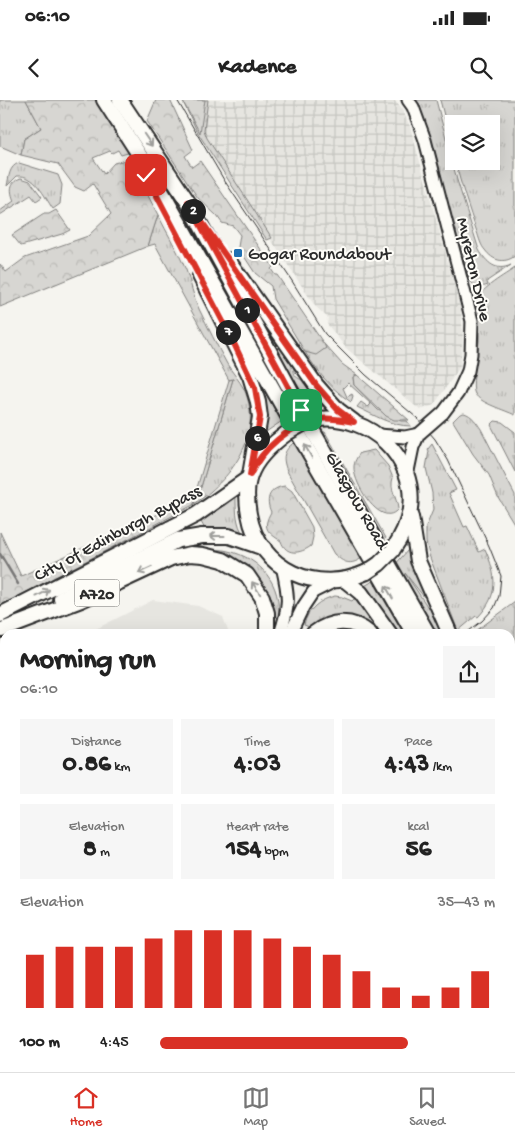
<!DOCTYPE html>
<html lang="en">
<head>
<meta charset="utf-8">
<style>
  body { margin:0; font-family:"Gochi Hand",sans-serif; background:#f6f6f6; color:#222; height:100vh; display:flex; flex-direction:column; font-size:19px; white-space:nowrap }
  * { box-sizing:border-box; margin:0 }
  p { font-size:16px; color:#767676 }
  .icon { flex:none; width:28px; height:28px; fill:none; stroke:currentColor; stroke-width:2; stroke-linecap:round; stroke-linejoin:round }
  .map { position:relative; flex:1; overflow:hidden }
  .sheet { position:absolute; left:0px; top:529px; width:515px; height:444px; display:flex; flex-direction:column; background:#fff; border-radius:15px 15px 0 0; box-shadow:0 5px 20px #0002 }
  .sheet>* { flex:none }
  .tools { position:absolute; left:445px; top:15px; display:grid; gap:10px }
  .tools a { display:grid; place-items:center; width:55px; height:55px; border-radius:0px; background:#fff; box-shadow:0 5px 20px #0002; font-size:25px }
  .pin { position:absolute; display:grid; place-items:center; width:42px; height:42px; color:#fff; margin:-21px; border-radius:10px; box-shadow:0 2px 8px #0006 }
  .km { position:absolute; width:25px; height:25px; margin:-12px; border-radius:50%; background:#222; color:#fff; font-size:14px; line-height:25px; text-align:center }
  .round { display:grid; place-items:center; flex:none; width:52px; height:52px; border-radius:0px; background:#f6f6f6 }
  .summary { display:flex; align-items:center; justify-content:space-between; height:85px; padding:0 20px }
  h1 { font-size:28px; font-weight:700; line-height:38px }
  .figures { display:grid; grid-template-columns:repeat(3,1fr); gap:8px; height:85px; padding:5px 20px }
  .figures div { display:grid; align-content:center; border-radius:0px; background:#f6f6f6; text-align:center }
  .figures b { font-size:25px; font-weight:700 }
  .figures small { font-size:14px; font-weight:400 }
  .figures p { font-size:14px }
  .chart { height:140px; padding:10px 20px }
  .chart p { display:flex; justify-content:space-between }
  .chart svg { width:100%; height:90px; margin-top:5px; stroke:#d93025; stroke-width:6 }
  ul { padding:0 20px; list-style:none; font-size:16px }
  li { display:grid; grid-template-columns:80px 60px 1fr; align-items:center; height:38px }
  li i { height:12px; border-radius:6px; background:#d93025 }
  .status { display:flex; justify-content:space-between; align-items:center; height:35px; padding:0 25px; background:#fff; direction:ltr }
  .status svg { height:14px; fill:currentColor }
  header { display:flex; justify-content:space-between; align-items:center; height:65px; padding:0 20px; background:#fff; font-size:22px; font-weight:700 }
  .menu { display:flex; justify-content:space-around; align-items:center; height:70px; border-top:1px solid #e0e0e0; background:#fff; font-size:14px; color:#767676 }
  .menu a { display:grid; justify-items:center; gap:2px }
  .menu .on { color:#d93025 }
  .map>svg:first-child { display:block }
</style>
</head>
<body>
<div class="status"><b>06:10</b><svg viewBox="0 0 49 12"><path d="M0 12V9h3v3zM5 12V6h3v6zM10 12V3h3v9zM15 12V0h3v12zM26 1h20v11H26zM47 4h2v5h-2z"/></svg></div>
<header><svg class="icon" aria-label="back" viewBox="0 0 24 24"><path d="M15 5l-7 7 7 7"/></svg>Kadence<svg class="icon" aria-label="search" viewBox="0 0 24 24"><circle cx="10" cy="10" r="6"/><path d="M15 15l6 6"/></svg></header>
<div class="map">
<svg width="515" height="972" viewBox="0 0 515 972">
  <defs>
    <pattern id="industrial-grid" width="8" height="8" patternUnits="userSpaceOnUse" patternTransform="scale(1.25)"><rect width="8" height="8" fill="#e6e5e0"/><path d="M0 4h8M4 0v8" fill="none" stroke="#c5c5c0"/></pattern>
    <pattern id="grass-tufts" width="24" height="20" patternUnits="userSpaceOnUse" patternTransform="scale(1.25)"><rect width="24" height="20" fill="#d7d6d2"/><path d="M3 7l-1-3M5 7V3M7 7l1-3M15 17l-1-3M17 17v-4M19 17l1-3" fill="none" stroke="#b9b8b4"/></pattern>
    <pattern id="forest-crowns" width="20" height="18" patternUnits="userSpaceOnUse" patternTransform="scale(1.25)"><rect width="20" height="18" fill="#d7d6d2"/><path d="M2 6a3 3 0 1 1 6 0M12 15a3 3 0 1 1 6 0" fill="none" stroke="#b9b8b4"/></pattern>
  </defs>
  <rect width="100%" height="100%" fill="#f5f4ef"/>
  <filter id="ink" filterUnits="userSpaceOnUse"><feTurbulence type="fractalNoise" baseFrequency=".02" numOctaves="2"/><feDisplacementMap in="SourceGraphic" scale="10" xChannelSelector="R" yChannelSelector="G"/><feConvolveMatrix kernelMatrix="1 2 1 2 8 2 1 2 1" color-interpolation-filters="sRGB"/></filter>
  <g filter="url(#ink)">
    <g fill="#e6e5e0">
      <path d="M153,500L198,506L223,517L229,534H86Z"/>
      <path d="M5,575V968H47V972H0V577Z"/>
      <path d="M514,745L515,749V838L510,879V754Z"/>
      <path d="M318,968H499L498,972H320Z"/>
    </g>
    <path fill="url(#industrial-grid)" d="M205,0H394L401,8L410,26L461,209L463,236L460,267L434,305L420,310L346,248L327,224L328,218L315,206L200,33Z"/>
    <g fill="url(#grass-tufts)" stroke="#81807e">
      <path d="M0,0H26L41,28L24,39L21,55L0,46Z"/>
      <path d="M182,0H208L204,30L207,38L272,138L267,140L198,33Z"/>
      <path d="M415,0H436L457,80L479,150C487,163 496,172 511,165L487,181L488,185C480,188 475,187 470,181L426,26L419,7Z"/>
      <path d="M440,0H515V156C504,164 493,161 485,150C481,146 479,138 477,132C469,109 461,85 455,61H491V24H454V54Z"/>
      <path d="M19,63L58,75L62,85L60,104L53,109C44,96 35,74 17,76L7,86C9,77 9,66 19,63Z"/>
      <path d="M21,78L30,81L42,97L36,101L31,95L0,115V111L14,101C10,91 9,82 21,78Z"/>
      <path d="M158,115C167,133 178,151 186,170C191,182 193,197 199,209C208,227 217,246 227,264C232,272 239,280 244,289C265,336 230,380 193,405L198,397L233,279L229,280L155,144L148,146Z"/>
      <path d="M515,168V315C505,310 480,303 475,294C470,286 478,253 479,241C480,230 474,209 477,200C481,188 505,175 515,168Z"/>
      <path d="M258,213L294,265C293,280 298,276 306,283C313,289 318,299 324,306L307,311L255,214Z"/>
      <path d="M237,235L282,321L263,334Z"/>
      <path d="M299,242L305,252L326,249L324,244L342,264L357,275L353,277L354,285L378,310L401,321H407L411,326C391,326 374,315 357,307L361,302L368,307L371,304L348,283L343,288L347,297L352,294L353,296L351,302C328,287 313,266 299,242Z"/>
      <path d="M464,313C472,315 477,323 481,329L515,395V425L498,397L489,375L473,354L453,321L460,314Z"/>
      <path d="M495,321L502,322L515,332V372L491,325Z"/>
      <path d="M319,332H325L386,438L382,443Z"/>
      <path d="M294,342L362,458C350,466 344,463 334,454L287,371C282,357 283,352 294,342Z"/>
      <path d="M432,344L456,390L449,393L464,427L467,426L479,452L485,449C497,476 499,495 478,517L476,516L458,531L429,455L426,442V427L433,410L432,393L426,368L429,351L428,349Z"/>
      <path d="M236,397C236,410 236,425 244,435L206,431L200,420L226,405Z"/>
      <path d="M209,449C215,450 222,449 228,451C261,458 282,485 278,517H271L264,494L210,455Z"/>
      <path d="M408,450L411,451L425,491L424,497L405,473L427,506L433,510L443,534H434L394,466Z"/>
      <path d="M373,481L404,534H398L381,508L363,487Z"/>
      <path d="M335,496L342,497L352,501L355,498L361,503L384,534H378L365,525L312,528L304,525C307,510 320,499 335,496Z"/>
      <path d="M515,502V577L510,585V534H472Z"/>
    </g>
    <g fill="url(#forest-crowns)" stroke="#81807e">
      <path d="M26,0H98L131,52L121,55L118,50L112,53L110,51L93,58L104,74L114,63L129,59L158,115L148,146L0,207V164L6,172L25,158L88,136L111,114L93,84L84,91L75,87L58,64L21,55L24,39L41,28Z"/>
      <path d="M156,0H170L193,50L185,56L192,67L200,61L273,167L271,169L275,175H277L324,244L326,248L316,255L305,252L299,242L273,199L271,186L255,173L238,147L240,135L233,126L222,123L217,116L198,98L147,21Z"/>
      <path d="M182,0H205L200,33Z"/>
      <path d="M56,110L70,130L62,134L21,146L12,135L44,114H49Z"/>
      <path d="M357,275L409,320H394L386,316L354,285L353,277Z"/>
      <path d="M233,279L198,397L193,405L0,506V432L21,476L194,398L229,280Z"/>
      <path d="M374,350L388,366L393,378C389,389 397,397 398,409C381,430 353,383 354,367C354,362 357,357 360,353Z"/>
      <path d="M285,386L292,391L312,427L313,437L311,446C300,454 286,456 281,441C267,432 262,428 271,412C265,399 269,388 285,386Z"/>
      <path d="M515,838V939L510,950V879Z"/>
    </g>
    <g fill="none" stroke-linecap="round" stroke-linejoin="round">
      <path stroke="#797877" stroke-width="2.5" d="M0,454L18,484"/>
      <g stroke="#2b2b2b" stroke-width="15">
        <g id="minor">
          <path d="M408,0L413,7L425,40L472,221L471,254L468,271L458,293L443,313"/>
          <path d="M378,335L405,337L419,334"/>
          <path d="M407,376L413,347L419,334"/>
          <path d="M280,534C290,505 289,496 282,466"/>
          <path d="M290,534L303,507L313,492L335,481"/>
          <path d="M0,597L5,595"/>
          <path d="M0,605L5,616"/>
          <path d="M0,942L5,943"/>
          <path d="M0,954L5,955"/>
          <path d="M52,968L55,972"/>
          <path d="M164,968L198,972"/>
          <path d="M242,968V972"/>
          <path d="M105,969L115,968"/>
        </g>
      </g>
      <g stroke="#2b2b2b" stroke-width="18">
        <g id="major">
          <path d="M104,0L151,73L287,314L414,534"/>
          <path d="M120,0L188,102L314,333L428,534"/>
          <path d="M228,160L316,285L338,310L354,322"/>
          <path d="M200,176L250,276L258,302L260,317L250,375"/>
          <path d="M319,319C369,314 417,357 410,409C408,425 401,438 392,451"/>
          <path d="M287,333C272,344 256,358 250,376C246,387 247,403 249,414C259,471 317,495 367,472"/>
          <path d="M411,417L418,461L450,534"/>
          <path d="M345,480L361,493L390,534"/>
          <path d="M61,499L123,467L178,440L202,436H229L264,448"/>
          <path d="M0,515L196,415L249,378"/>
          <path d="M2,530L81,500L171,458L190,454L203,455L223,460L247,475L262,497L267,513V534"/>
          <path d="M313,534C331,520 352,518 370,534"/>
          <path d="M510,691L515,703"/>
          <path d="M510,719L515,729"/>
        </g>
      </g>
      <use href="#minor" stroke="#fdfcf7" stroke-width="11"/>
      <use href="#major" stroke="#fdfcf7" stroke-width="14"/>
      <g stroke="#2b2b2b" stroke-width="1">
        <path d="M177,0L224,80L292,181L325,234L366,275L417,318L435,339L448,360L489,446L501,476L499,496L494,508L482,521L465,534"/>
        <path d="M0,898L5,896"/>
      </g>
      <g stroke="#2b2b2b" stroke-width="2.5">
        <path d="M510,803L515,767"/>
        <path d="M510,835L515,796"/>
        <path d="M488,972L489,968"/>
      </g>
      <g stroke="#2b2b2b" stroke-width="15" stroke-linecap="butt">
        <path id="minor-bridge" d="M419,334L443,313"/>
      </g>
      <g stroke="#2b2b2b" stroke-width="18" stroke-linecap="butt">
        <g id="major-bridge">
          <path d="M287,333L303,324L319,319"/>
          <path d="M367,472L379,464L392,451"/>
        </g>
      </g>
      <use href="#minor-bridge" stroke="#fdfcf7" stroke-width="11"/>
      <use href="#major-bridge" stroke="#fdfcf7" stroke-width="14"/>
    </g>
    <defs><path id="oneway-shaft" d="M-6 0H5M1.5-3L5.5 0L1.5 3" fill="none" stroke-width="1.6" stroke-linecap="round" stroke-linejoin="round" transform="scale(1.25)"/></defs>
    <g stroke="#9e9e9b">
      <use href="#oneway-shaft" transform="translate(148 40) rotate(56)"/>
      <use href="#oneway-shaft" transform="translate(308 351) rotate(-120)"/>
      <use href="#oneway-shaft" transform="translate(217 436) rotate(180)"/>
      <use href="#oneway-shaft" transform="translate(145 470) rotate(155)"/>
      <use href="#oneway-shaft" transform="translate(256 488) rotate(-124)"/>
      <use href="#oneway-shaft" transform="translate(389 492) rotate(-120)"/>
      <use href="#oneway-shaft" transform="translate(43 493) rotate(-28)"/>
    </g>
  </g>
  <g fill="none" stroke-linecap="round" stroke-linejoin="round" filter="url(#ink)">
    <g stroke="#fff" stroke-width="10">
      <path id="route" d="M146,75L230,235L255,288L260,317L250,375C262,349 289,325 319,319C330,317 343,320 354,322L338,310L316,285L188,102L301,310"/>
    </g>
    <use href="#route" stroke="#d93025" stroke-width="6"/>
  </g>
  <rect fill="#1f6fb2" stroke="#fdfcf7" stroke-width="2" x="233" y="148" width="10" height="10" rx="2.5"/>
  <g text-anchor="middle" stroke-width="4" stroke-linejoin="round" paint-order="stroke">
    <rect fill="#fdfcf7" stroke="#6a6a68" stroke-width="1" x="74.5" y="479.5" width="45" height="27" rx="4"/>
    <g font-size="16" font-weight="bold" fill="#2b2b2b">
      <text x="97" y="499">A720</text>
    </g>
    <g font-size="18" fill="#2b2b2b" stroke="#fdfcf7" text-anchor="start">
      <text x="248" y="159">Gogar Roundabout</text>
    </g>
    <g font-size="18" fill="#2b2b2b" stroke="#fdfcf7">
      <text transform="translate(475 169) rotate(77)" y="6">Myreton Drive</text>
      <text transform="translate(358 400) rotate(60)" y="6">Glasgow Road</text>
      <text transform="translate(117 432) rotate(-28)" y="6">City of Edinburgh Bypass</text>
    </g>
  </g>
</svg>
<div class="tools">
<a><svg class="icon" aria-label="layers" viewBox="0 0 24 24"><path d="M12 4l9 5-9 5-9-5zM3 14l9 5 9-5"/></svg></a>
</div>
<div class="pin" style="left:301px;top:310px;background:#1e9e55"><svg class="icon" aria-label="arrive" viewBox="0 0 24 24"><path d="M6 21V4h12l-3 4 3 4H6"/></svg></div>
<div class="pin" style="left:146px;top:75px;background:#d93025"><svg class="icon" aria-label="check" viewBox="0 0 24 24"><path d="M5 12l5 5 9-10"/></svg></div>
<b class="km" style="left:247px;top:210px">1</b>
<b class="km" style="left:193px;top:111px">2</b>
<b class="km" style="left:257px;top:338px">6</b>
<b class="km" style="left:228px;top:232px">7</b>
<section class="sheet">
<div class="summary"><div><h1>Morning run</h1><p>06:10</p></div><a class="round"><svg class="icon" aria-label="share" viewBox="0 0 24 24"><path d="M12 15V3M7 8l5-5 5 5M5 13v7h14v-7"/></svg></a></div>
<div class="figures">
<div><p>Distance</p><b>0.86<small> km</small></b></div>
<div><p>Time</p><b>4:03</b></div>
<div><p>Pace</p><b>4:43<small> /km</small></b></div>
</div>
<div class="figures">
<div><p>Elevation</p><b>8<small> m</small></b></div>
<div><p>Heart rate</p><b>154<small> bpm</small></b></div>
<div><p>kcal</p><b>56</b></div>
</div>
<div class="chart"><p><span>Elevation</span>35–43 m</p>
<svg viewBox="0 0 160 44" preserveAspectRatio="none"><path d="M5 44V18M15 44V14M25 44V14M35 44V14M45 44V10M55 44V6M65 44V6M75 44V6M85 44V10M95 44V14M105 44V18M115 44V26M125 44V34M135 44V38M145 44V34M155 44V26"/></svg>
</div>
<ul>
<li><b>100 m</b>4:45<i style="width:74%"></i></li>
</ul>
</section>
</div>
<nav class="menu">
<a class="on"><svg class="icon" aria-label="home" viewBox="0 0 24 24"><path d="M3 11l9-7 9 7M6 9v11h12V9"/></svg>Home</a>
<a><svg class="icon" aria-label="map" viewBox="0 0 24 24"><path d="M3 6l6-2 6 2 6-2v14l-6 2-6-2-6 2zM9 4v14M15 6v14"/></svg>Map</a>
<a><svg class="icon" aria-label="saved" viewBox="0 0 24 24"><path d="M7 4h10v16l-5-4-5 4z"/></svg>Saved</a>
</nav>
</body>
</html>
